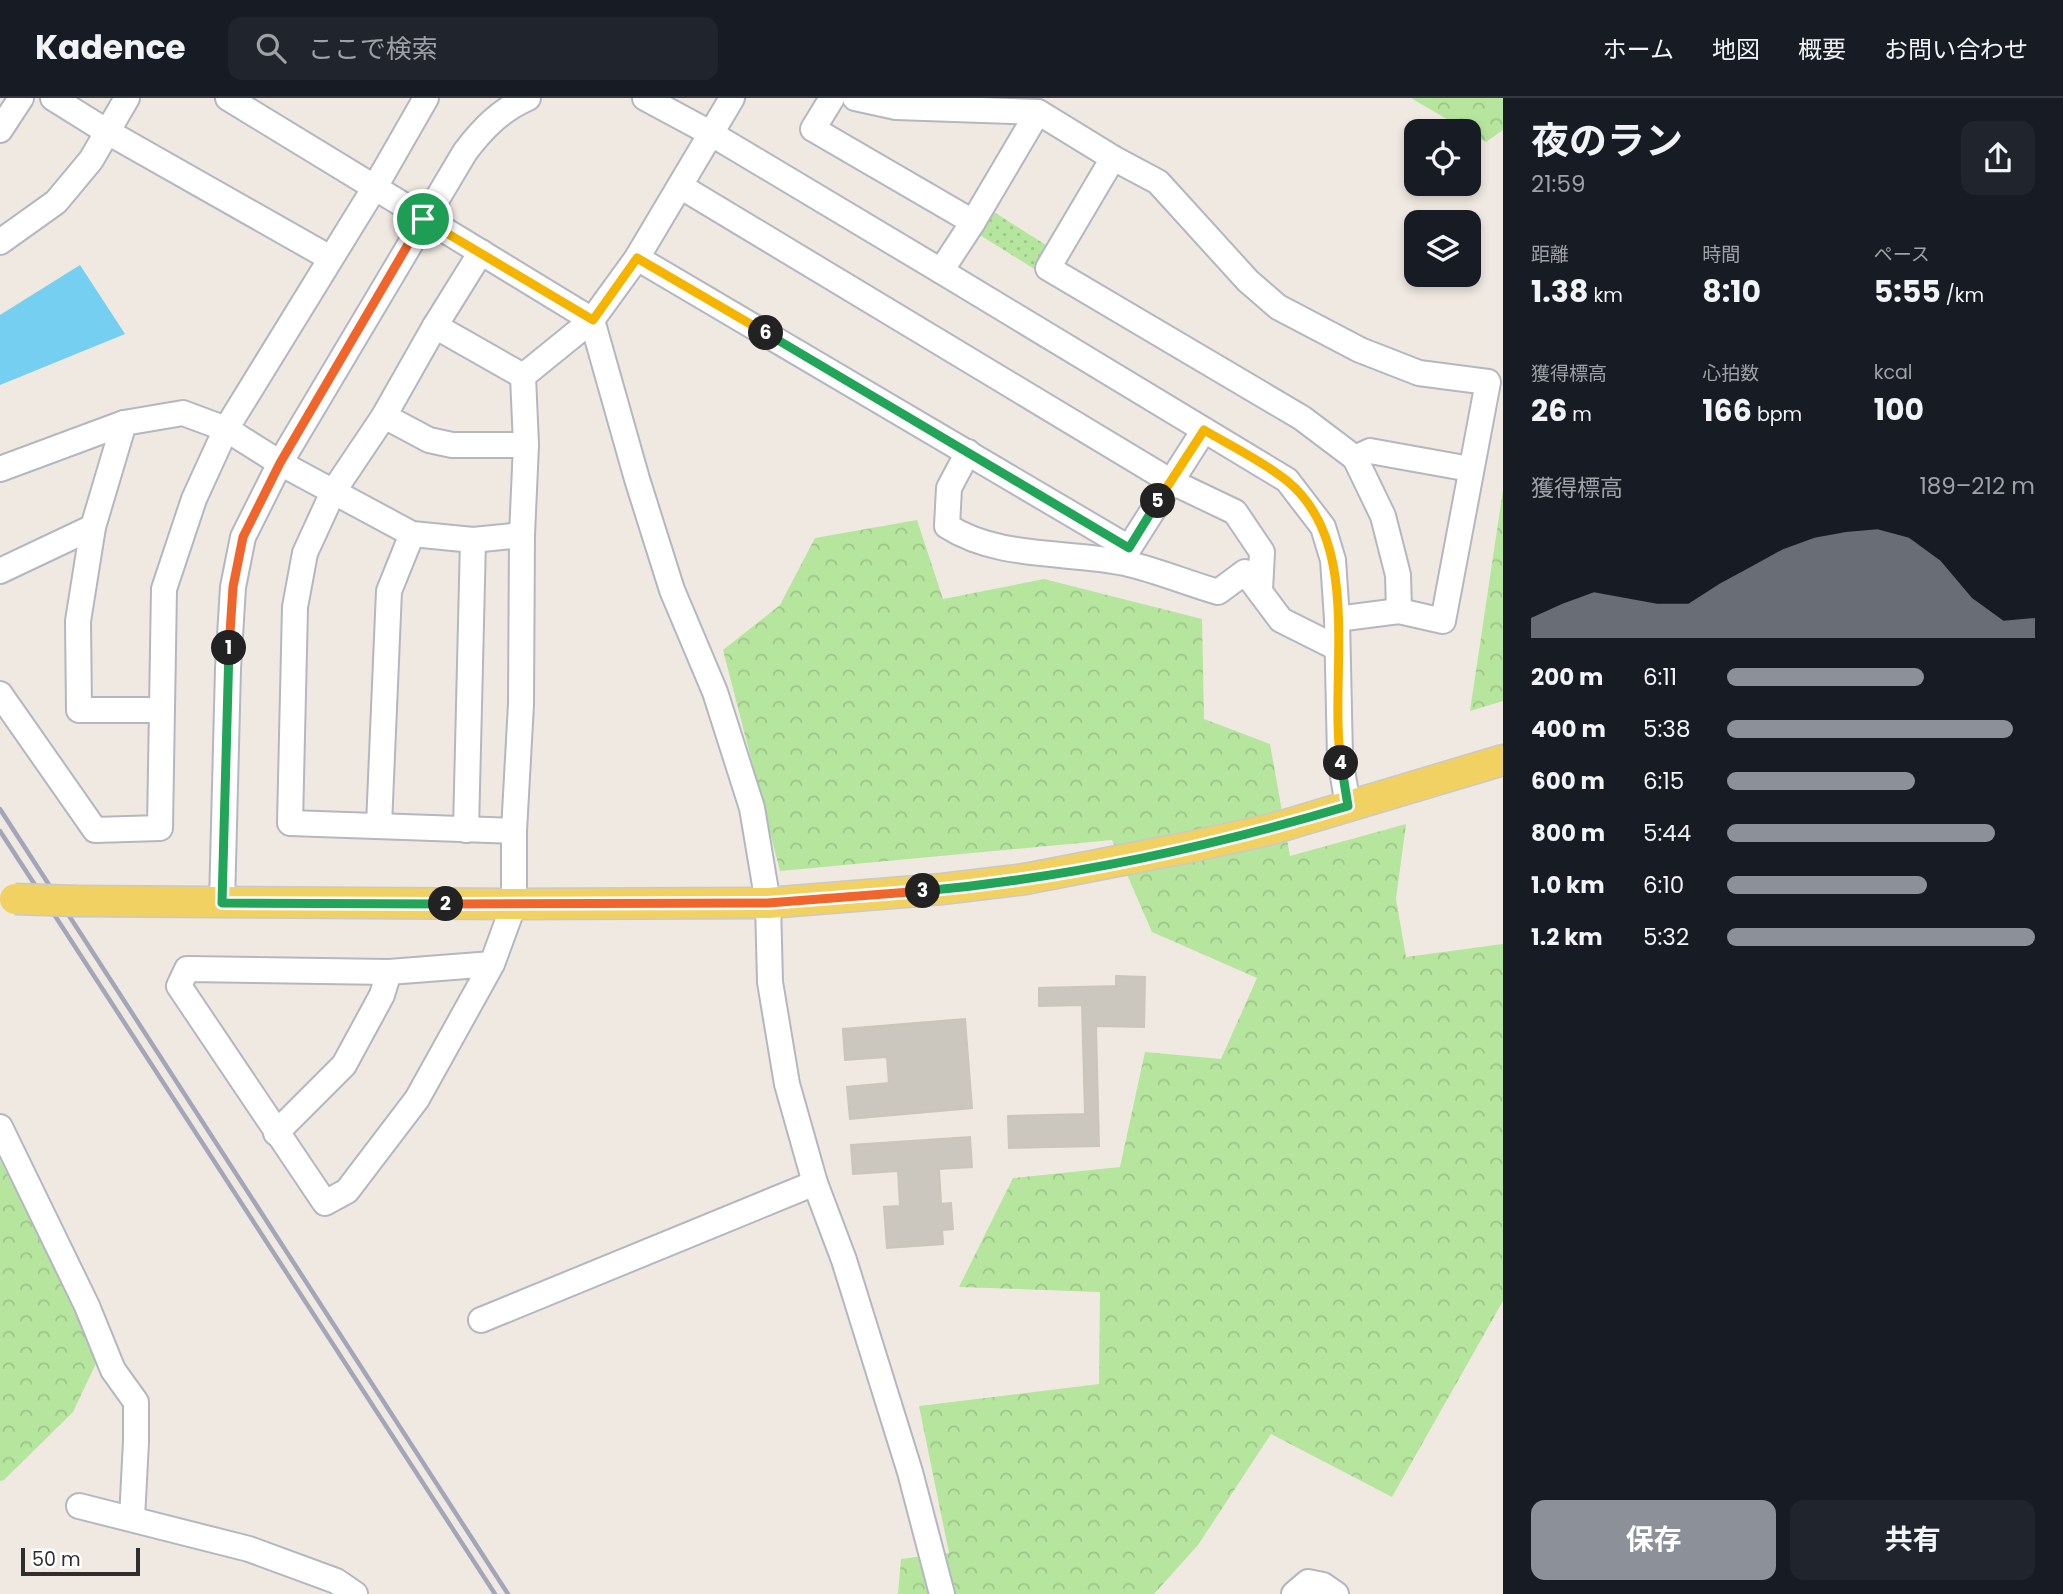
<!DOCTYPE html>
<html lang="ja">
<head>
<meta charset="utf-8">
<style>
  body { margin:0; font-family:Poppins,"Noto Sans JP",sans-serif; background:#20242c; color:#f1f3f6; height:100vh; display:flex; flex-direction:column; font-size:26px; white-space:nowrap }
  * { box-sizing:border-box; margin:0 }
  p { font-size:23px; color:#9ea1a6 }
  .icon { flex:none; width:38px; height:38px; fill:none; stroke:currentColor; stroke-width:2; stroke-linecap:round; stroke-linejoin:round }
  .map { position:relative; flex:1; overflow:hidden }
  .drawer { display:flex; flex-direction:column; background:#171b24; width:560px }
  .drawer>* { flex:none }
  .controls { position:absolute; left:1404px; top:21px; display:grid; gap:14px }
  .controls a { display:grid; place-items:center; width:77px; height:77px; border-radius:14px; background:#171b24; box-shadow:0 4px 10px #0003; font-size:35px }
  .scale { position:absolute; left:21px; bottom:18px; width:119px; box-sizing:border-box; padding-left:7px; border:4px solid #2e2e2e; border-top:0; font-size:19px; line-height:24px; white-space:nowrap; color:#2e2e2e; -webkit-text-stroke:5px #fff; paint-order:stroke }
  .pin { position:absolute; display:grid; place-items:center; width:60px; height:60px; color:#fff; margin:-30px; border:4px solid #fff; border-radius:50%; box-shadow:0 2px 7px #0007 }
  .km { position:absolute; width:35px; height:35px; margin:-18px; border-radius:50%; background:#222; color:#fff; font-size:19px; line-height:35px; text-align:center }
  .round { display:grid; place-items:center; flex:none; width:74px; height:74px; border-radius:14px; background:#20242c }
  .headline { display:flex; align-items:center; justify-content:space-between; height:119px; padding:0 28px }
  h1 { font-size:38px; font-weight:700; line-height:52px }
  .metrics { display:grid; grid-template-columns:repeat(3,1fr); gap:10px; height:119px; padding:7px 28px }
  .metrics div { display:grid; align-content:center }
  .metrics b { font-size:30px; font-weight:700 }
  .metrics small { font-size:19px; font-weight:400 }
  .metrics p { font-size:19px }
  .chart { height:196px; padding:14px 28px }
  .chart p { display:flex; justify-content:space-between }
  .chart svg { width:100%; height:126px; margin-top:7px; fill:#8c9099; opacity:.7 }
  .action { display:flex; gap:14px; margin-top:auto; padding:14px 28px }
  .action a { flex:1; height:80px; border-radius:14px; background:#8c9099; color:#fff; font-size:28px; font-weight:700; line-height:80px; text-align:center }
  .action a+a { background:#20242c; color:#f1f3f6 }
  ul { padding:0 28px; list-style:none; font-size:23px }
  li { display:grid; grid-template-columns:112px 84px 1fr; align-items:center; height:52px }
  li i { height:18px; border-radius:9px; background:#8c9099 }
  header { display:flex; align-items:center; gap:42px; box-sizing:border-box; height:98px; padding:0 35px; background:#171b24; border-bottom:2px solid #363941 }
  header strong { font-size:33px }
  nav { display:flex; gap:38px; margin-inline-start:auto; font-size:24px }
  .search { width:490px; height:63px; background:#20242c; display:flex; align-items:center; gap:18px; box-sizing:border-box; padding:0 24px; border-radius:14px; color:#9ea1a6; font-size:26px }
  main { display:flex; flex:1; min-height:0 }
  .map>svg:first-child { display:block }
</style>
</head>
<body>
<header>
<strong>Kadence</strong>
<div class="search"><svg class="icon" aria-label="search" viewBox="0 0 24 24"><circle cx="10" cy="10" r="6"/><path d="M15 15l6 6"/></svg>ここで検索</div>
<nav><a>ホーム</a><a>地図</a><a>概要</a><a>お問い合わせ</a></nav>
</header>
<main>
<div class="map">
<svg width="1503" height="1496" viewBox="0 0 1503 1496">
  <defs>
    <pattern id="forest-crowns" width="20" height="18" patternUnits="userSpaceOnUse" patternTransform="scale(1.75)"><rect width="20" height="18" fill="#b6e59e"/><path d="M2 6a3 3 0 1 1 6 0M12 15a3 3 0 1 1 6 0" fill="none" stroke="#9dc588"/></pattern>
    <pattern id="park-dots" width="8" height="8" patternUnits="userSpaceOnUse" patternTransform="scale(1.75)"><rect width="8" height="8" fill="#b6e59e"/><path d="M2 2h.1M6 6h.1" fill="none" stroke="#9dc588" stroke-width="1.8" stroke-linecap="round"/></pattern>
  </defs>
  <rect width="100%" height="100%" fill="#efe9e1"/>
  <g fill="url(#forest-crowns)">
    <path d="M1411,0H1503V32L1486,44Z"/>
    <path d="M1503,392V603L1470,613Z"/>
    <path d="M917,422L943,501L1044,481L1202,521L1204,621L1270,646L1290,758L1406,726L1396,801L1406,859L1503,846V1203L1392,1399L1271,1336L1198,1447L1154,1496H898L901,1461L949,1455L919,1308L1099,1286L1100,1194L959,1189L1013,1080L1120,1069L1145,954L1221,961L1257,880L1152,834L1112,742L780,773L723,552L780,507L815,440Z"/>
    <path d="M0,1062L40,1137L99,1259L73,1314L4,1382L0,1383Z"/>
  </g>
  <path fill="url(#park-dots)" d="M989,111L1049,149L1036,172L975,134Z"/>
  <path fill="#75cff0" d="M80,167L125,236L0,287V217Z"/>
  <g fill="#cbc7bf" stroke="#cbc5ba" stroke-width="2">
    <path d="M1116,878L1145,879L1144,929L1096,928L1099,1048L1009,1050L1008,1018L1085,1016L1082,907L1039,908V890L1116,888Z"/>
    <path d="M965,921L972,1010L850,1021L847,989L889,985L887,959L845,962L843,931Z"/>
    <path d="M970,1039L972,1069L939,1071L941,1106L951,1105L953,1131L942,1132L943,1146L887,1150L884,1109L900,1108L898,1073L853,1076L851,1047Z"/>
  </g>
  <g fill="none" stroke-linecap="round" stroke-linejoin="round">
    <g stroke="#b4b7c1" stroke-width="28">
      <g id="minor">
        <path d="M53,0L106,33L330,160"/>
        <path d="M228,0L592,222L637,160L732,0"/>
        <path d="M645,0L710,35L941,173L1287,382L1323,429L1333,462L1337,521L1340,660L1348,708"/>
        <path d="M832,0L813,31L973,124"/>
        <path d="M855,0L896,9L1038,14L1113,60L1158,84L1248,183L1278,209L1360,252L1419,275L1488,284L1443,523L1399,513L1337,521"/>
        <path d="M0,32L21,0"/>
        <path d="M1113,60L1048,170L1302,320L1355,360L1383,418L1398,477L1399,513"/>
        <path d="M680,88L1170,383L1235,414L1262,454L1260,492"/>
        <path d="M0,144L56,104L91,62L127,0"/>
        <path d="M481,154L435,228L384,318L333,394L305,455L295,509L290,725L514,733"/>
        <path d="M637,160L1129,450L1204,332"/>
        <path d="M941,173L973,124L1038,14"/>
        <path d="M435,228L523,278"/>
        <path d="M384,318L429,342L452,347H526"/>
        <path d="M124,325L93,429L78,523L79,612H160"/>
        <path d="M968,354L949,390L947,428C998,461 1067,453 1125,465C1156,472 1187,485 1218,494L1245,474L1281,522L1337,550"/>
        <path d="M1355,360L1370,353L1470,371"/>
        <path d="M0,371L124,325L183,315L226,331L280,365L412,436L473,442L522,437"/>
        <path d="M0,473L93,429"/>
        <path d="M0,596L95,732L160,730L164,491L194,401L226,331L375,89L426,0"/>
        <path d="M379,727L389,493L412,436"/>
        <path d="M466,732L473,442"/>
        <path d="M222,805L228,571L233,489L243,439L280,365L465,54C483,30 501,12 528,0"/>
        <path d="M492,866L389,874L187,871L179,888L325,1105L347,1093L417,1001L492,866L514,806V733L521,606L522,437L526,347L523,278L592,222L637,381L672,492L715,594L752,710L768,805L770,884L787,986L815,1085L844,1162L910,1374L942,1496"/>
        <path d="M0,1029L87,1208L113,1272L136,1304V1344L132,1420"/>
        <path d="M276,1035L344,967L382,897L389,874"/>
        <path d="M481,1222L815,1085"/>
        <path d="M79,1408L249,1451L336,1483L355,1496"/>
        <path d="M1294,1496L1308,1484L1323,1487L1336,1496"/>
      </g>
    </g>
    <g stroke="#c9c9c9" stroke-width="33">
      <path id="major" d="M76,803L514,806L768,805L942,791L1025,781L1190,749L1272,731L1503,662"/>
    </g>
    <use href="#minor" stroke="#fff" stroke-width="24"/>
    <use href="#major" stroke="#f2d163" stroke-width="30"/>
    <g stroke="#a3a6b8" stroke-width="4.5">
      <path d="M0,711L508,1496"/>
      <path d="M0,733L495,1496"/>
    </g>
    <g stroke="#c9c9c9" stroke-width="33" stroke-linecap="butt">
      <path id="major-bridge" d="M15,801L76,803"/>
    </g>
    <use href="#major-bridge" stroke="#f2d163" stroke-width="30"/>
  </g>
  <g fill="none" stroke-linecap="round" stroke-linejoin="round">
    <g stroke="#fff" stroke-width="14">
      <path id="split-1" d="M229,550L233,489L243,439L280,365L423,121"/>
    </g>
    <g stroke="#fff" stroke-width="14">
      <path id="split-2" d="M229,550L222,805L446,806"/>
    </g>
    <g stroke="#fff" stroke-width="14">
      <path id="split-3" d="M446,806L768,805L923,793"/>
    </g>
    <g stroke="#fff" stroke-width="14">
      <path id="split-4" d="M923,793C1067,780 1210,749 1348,708L1341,665"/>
    </g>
    <g stroke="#fff" stroke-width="14">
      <path id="split-5" d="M1158,403L1204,332C1231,348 1261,362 1286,382C1365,445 1328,577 1341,665"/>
    </g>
    <g stroke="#fff" stroke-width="14">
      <path id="split-6" d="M766,235L1129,450L1158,403"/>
    </g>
    <g stroke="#fff" stroke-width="14">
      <path id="split-7" d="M423,121L593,222L637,160L766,235"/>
    </g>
    <use href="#split-1" stroke="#f0652b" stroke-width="9"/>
    <use href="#split-2" stroke="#22a559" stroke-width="9"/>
    <use href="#split-3" stroke="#f0652b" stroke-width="9"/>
    <use href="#split-4" stroke="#22a559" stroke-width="9"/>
    <use href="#split-5" stroke="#f5b400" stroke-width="9"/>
    <use href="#split-6" stroke="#22a559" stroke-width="9"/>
    <use href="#split-7" stroke="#f5b400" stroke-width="9"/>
  </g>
</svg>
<div class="controls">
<a><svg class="icon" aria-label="locate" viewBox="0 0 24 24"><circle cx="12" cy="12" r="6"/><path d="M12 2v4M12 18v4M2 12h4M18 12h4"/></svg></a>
<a><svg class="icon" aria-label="layers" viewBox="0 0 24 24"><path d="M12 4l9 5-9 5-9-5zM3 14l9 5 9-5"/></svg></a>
</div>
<div class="scale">50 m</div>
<div class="pin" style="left:423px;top:121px;background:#1e9e55"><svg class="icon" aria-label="arrive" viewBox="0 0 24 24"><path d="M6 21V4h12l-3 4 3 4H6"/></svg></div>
<b class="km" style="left:229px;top:550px">1</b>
<b class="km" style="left:446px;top:806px">2</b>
<b class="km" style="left:923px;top:793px">3</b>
<b class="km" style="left:1341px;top:665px">4</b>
<b class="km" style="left:1158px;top:403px">5</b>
<b class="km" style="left:766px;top:235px">6</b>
</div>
<section class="drawer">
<div class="headline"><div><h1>夜のラン</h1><p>21:59</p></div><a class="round"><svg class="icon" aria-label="share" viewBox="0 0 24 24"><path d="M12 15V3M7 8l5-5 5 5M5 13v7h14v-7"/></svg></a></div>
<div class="metrics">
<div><p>距離</p><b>1.38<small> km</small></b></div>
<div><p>時間</p><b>8:10</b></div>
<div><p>ペース</p><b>5:55<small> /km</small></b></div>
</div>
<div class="metrics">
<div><p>獲得標高</p><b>26<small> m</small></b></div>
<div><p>心拍数</p><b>166<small> bpm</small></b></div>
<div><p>kcal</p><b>100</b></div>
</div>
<div class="chart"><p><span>獲得標高</span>189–212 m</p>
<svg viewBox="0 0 160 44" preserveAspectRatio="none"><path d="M0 44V37L10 32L20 28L30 30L40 32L50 32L60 25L70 19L80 13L90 9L100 7L110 6L120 9L130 17L140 30L150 38L160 37V44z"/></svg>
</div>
<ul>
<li><b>200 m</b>6:11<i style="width:64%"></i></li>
<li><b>400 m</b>5:38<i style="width:93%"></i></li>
<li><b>600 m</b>6:15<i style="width:61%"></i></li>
<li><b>800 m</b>5:44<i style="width:87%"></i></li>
<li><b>1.0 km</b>6:10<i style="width:65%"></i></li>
<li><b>1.2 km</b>5:32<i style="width:100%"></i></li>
</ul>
<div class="action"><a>保存</a><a>共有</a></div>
</section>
</main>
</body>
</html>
